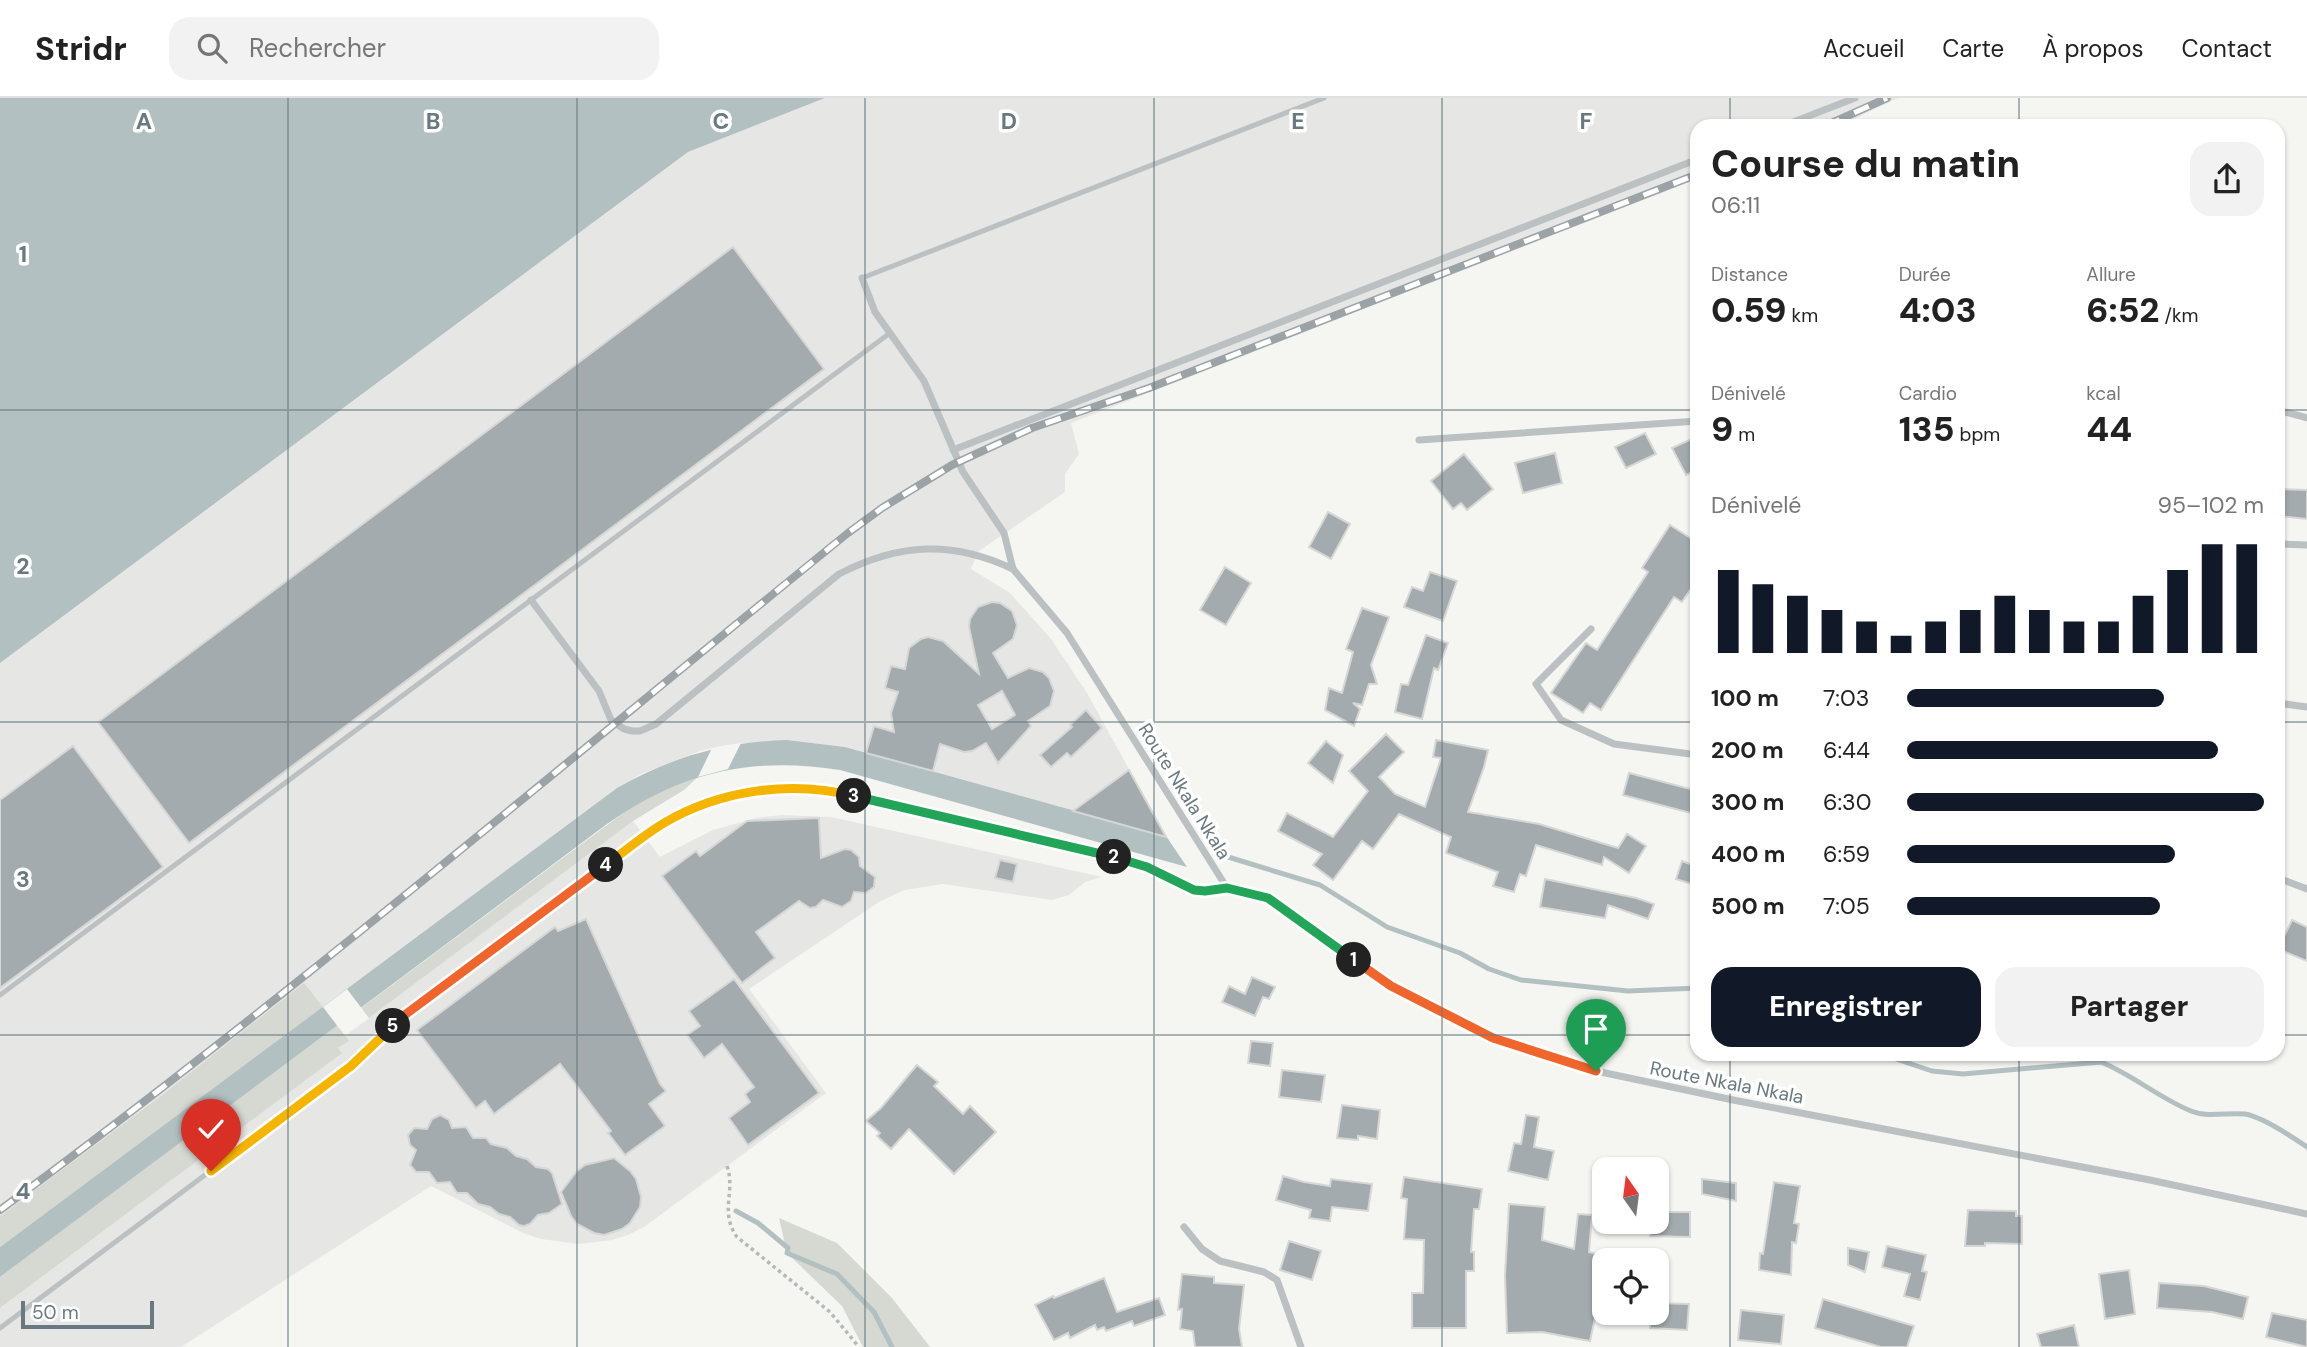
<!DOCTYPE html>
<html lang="fr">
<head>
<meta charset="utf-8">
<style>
  body { margin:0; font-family:"DM Sans",sans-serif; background:#f2f2f2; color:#222; height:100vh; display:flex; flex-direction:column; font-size:26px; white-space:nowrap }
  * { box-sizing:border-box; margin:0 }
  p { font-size:23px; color:#767676 }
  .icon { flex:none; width:38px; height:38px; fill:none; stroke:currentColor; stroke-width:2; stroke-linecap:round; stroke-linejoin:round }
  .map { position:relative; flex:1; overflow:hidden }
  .sheet { position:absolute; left:1690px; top:21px; width:595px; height:942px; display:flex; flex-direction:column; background:#fff; border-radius:21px; box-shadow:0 2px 5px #0004 }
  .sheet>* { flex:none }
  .needle { width:46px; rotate:346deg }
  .fabs { position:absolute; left:1592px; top:1059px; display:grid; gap:14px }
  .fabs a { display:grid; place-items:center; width:77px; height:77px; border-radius:14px; background:#fff; box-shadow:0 2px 5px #0004; font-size:35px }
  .scale { position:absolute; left:21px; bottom:18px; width:133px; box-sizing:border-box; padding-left:7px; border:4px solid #68797f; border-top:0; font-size:19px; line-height:24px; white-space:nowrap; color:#68797f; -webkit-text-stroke:5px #fff; paint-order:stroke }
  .pin { position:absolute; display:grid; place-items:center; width:60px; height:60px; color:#fff; margin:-72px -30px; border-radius:50% 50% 50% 0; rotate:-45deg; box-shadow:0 0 7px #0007 }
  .pin .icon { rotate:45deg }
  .km { position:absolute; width:35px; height:35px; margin:-18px; border-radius:50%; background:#222; color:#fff; font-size:19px; line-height:35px; text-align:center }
  .round { display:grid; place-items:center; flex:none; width:74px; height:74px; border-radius:21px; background:#f2f2f2 }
  .summary { display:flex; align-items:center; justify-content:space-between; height:119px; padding:0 21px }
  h1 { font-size:38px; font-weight:800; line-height:52px }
  .metrics { display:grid; grid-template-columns:repeat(3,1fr); gap:10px; height:119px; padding:7px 21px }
  .metrics div { display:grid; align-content:center }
  .metrics b { font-size:35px; font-weight:800 }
  .metrics small { font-size:19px; font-weight:400 }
  .metrics p { font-size:19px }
  .chart { height:196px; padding:14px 21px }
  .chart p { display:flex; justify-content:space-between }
  .chart svg { width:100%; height:126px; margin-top:7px; stroke:#111827; stroke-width:6 }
  .action { display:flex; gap:14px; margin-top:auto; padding:14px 21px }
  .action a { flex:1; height:80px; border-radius:21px; background:#111827; color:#fff; font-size:28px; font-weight:800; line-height:80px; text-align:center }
  .action a+a { background:#f2f2f2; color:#222 }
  ul { padding:0 21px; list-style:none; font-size:23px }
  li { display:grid; grid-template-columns:112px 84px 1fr; align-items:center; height:52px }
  li i { height:18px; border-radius:9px; background:#111827 }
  header { display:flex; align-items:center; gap:42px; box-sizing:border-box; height:98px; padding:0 35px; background:#fff; border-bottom:2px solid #e0e0e0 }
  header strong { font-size:33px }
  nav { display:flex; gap:38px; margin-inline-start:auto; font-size:24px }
  .search { width:490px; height:63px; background:#f2f2f2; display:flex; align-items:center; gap:18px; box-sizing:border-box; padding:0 24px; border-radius:21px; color:#767676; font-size:26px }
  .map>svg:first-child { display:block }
</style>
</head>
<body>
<header>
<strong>Stridr</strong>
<div class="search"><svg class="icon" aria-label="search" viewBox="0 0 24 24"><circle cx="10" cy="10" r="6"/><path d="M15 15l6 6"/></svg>Rechercher</div>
<nav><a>Accueil</a><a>Carte</a><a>À propos</a><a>Contact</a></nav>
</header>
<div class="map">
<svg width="2307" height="1249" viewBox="0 0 2307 1249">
  <rect width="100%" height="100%" fill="#f5f5f2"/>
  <g fill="#e6e6e5">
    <path d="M825,0H1898L1839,28H1698L1697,81L1071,325L1079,356L1065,376V394L979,453L971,471L1010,495L1051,541L1087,595L1166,738L845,649L787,642L725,647L700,653L643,675L617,690L323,909L304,886L162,997L0,1118V565L688,54Z"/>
    <path d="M781,717L831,719L1102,779L1085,784L1069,797L1052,802L943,786L904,792L879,804L749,891L826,995L644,1129L628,1137L612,1142L579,1146L541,1141L523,1135L431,1088L181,1249H0V1210L341,955L338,950L348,943L345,938L633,723L660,759L713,732L756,720Z"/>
  </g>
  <g fill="#d6d9d2">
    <path d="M698,679L684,692L633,723L369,920L361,910L630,710L654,696Z"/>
    <path d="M304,885L323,909L0,1149V1118L162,997Z"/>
    <path d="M337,927L349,943L338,950L342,955L0,1210V1179Z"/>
    <path d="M779,1120L837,1145L892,1200L930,1249H863L842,1208L787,1155Z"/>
  </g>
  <g fill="#b3c0c2">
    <path d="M0,0H825L688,54L0,565Z"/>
    <path d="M787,642L845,649L1166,738L1187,769L840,672C751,658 681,674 607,726L0,1179V1149L617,690C671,659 725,644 787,642Z"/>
  </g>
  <g fill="#f5f5f2">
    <path d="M741,645L728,671L698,679L712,650Z"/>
    <path d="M347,891L363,912L339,930L323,909Z"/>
  </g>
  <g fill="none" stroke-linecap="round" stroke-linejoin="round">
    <g stroke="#b3c0c2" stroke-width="5">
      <path d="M1215,755L1320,787L1387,829L1460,855L1489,871L1521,882L1628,893L1698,890"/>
      <path d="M1881,956L1932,973L1963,976L2101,964C2133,977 2159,1000 2191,1013C2208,1020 2228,1014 2245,1016C2263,1019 2291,1038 2307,1049"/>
      <path d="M736,1113L758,1125L788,1150L787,1155L837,1176L874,1214L892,1249"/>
    </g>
  </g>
  <g fill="#a3abae" stroke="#d6d6d5" stroke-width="2" fill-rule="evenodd">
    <path d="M733,149L824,271L189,745L98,624Z"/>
    <path d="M1645,335L1656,356L1626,370L1615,349Z"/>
    <path d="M1698,338V372L1686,377L1672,350Z"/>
    <path d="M1555,355L1562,385L1523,395L1515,365Z"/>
    <path d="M1464,356L1493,391L1467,412L1461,405L1453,411L1431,383Z"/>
    <path d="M2278,391L2307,392V421L2278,418Z"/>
    <path d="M1328,414L1350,426L1331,461L1309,449Z"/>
    <path d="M1670,427L1698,445V480L1682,504L1674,499L1601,612L1590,605L1583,615L1551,595L1586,545L1597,552L1648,474L1642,470Z"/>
    <path d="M1225,469L1251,485L1226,527L1200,512Z"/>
    <path d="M1430,474L1457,483L1443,523L1404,509L1412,489L1423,493Z"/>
    <path d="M992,504L1000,505L1012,513L1017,527L1013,541L993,555L1008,580L1029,570L1043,574L1049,580L1054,593L1050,608L1028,623L1031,628L998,665L986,645L972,653L964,654L940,646L933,673L866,655L874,628L894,634L891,615L898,594L885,590L891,568L905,571L909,550L921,541L928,539L943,543L979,576L969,529L970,521L978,509ZM1002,593L1015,617L992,631L978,607Z"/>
    <path d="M1362,510L1389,519L1371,567L1377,586H1369L1362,607L1353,605L1360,611L1354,628L1325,612L1329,590L1342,595L1353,554L1346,551Z"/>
    <path d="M1426,537L1448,545L1438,572L1434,570L1422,621L1395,614L1401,586L1408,587Z"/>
    <path d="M1086,612L1102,630L1071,659L1067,655L1051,669L1040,657L1072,629L1070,627Z"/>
    <path d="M1386,636L1404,654L1379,679L1395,696L1425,709L1441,660L1433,659L1436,642L1488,652L1484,669L1468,714L1539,726L1618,750L1627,736L1646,748L1629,775L1604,759L1602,767L1536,747L1526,778L1520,776L1514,794L1493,788L1498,774L1446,755L1451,739L1399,716L1373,751L1362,743L1333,782L1313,767L1322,756L1278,733L1287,715L1333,739L1368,693L1349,673Z"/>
    <path d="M1326,643L1343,657L1333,685L1308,665Z"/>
    <path d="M73,648L163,769L0,890V702Z"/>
    <path d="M1129,672L1166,739L1073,713Z"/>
    <path d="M1629,675L1698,693V717L1623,697Z"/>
    <path d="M819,720L821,760L845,751L851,752L859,759L860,768L875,779L874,789L866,795L854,794L851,803L842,809L823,802L816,809L810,810L799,803L756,834L775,860L742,885L662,778L696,753L700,758L747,723Z"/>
    <path d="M1000,762L1017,766L1013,784L995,780Z"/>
    <path d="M1682,763L1698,769V788L1676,781Z"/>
    <path d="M1545,781L1636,800L1654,806L1648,821L1608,807L1605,820L1540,809Z"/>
    <path d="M586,821L660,986L666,993L649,1006L665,1028L625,1057L608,1035L611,1033L560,966L494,1016L485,1003L476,1010L417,932L555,829L558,833Z"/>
    <path d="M2292,822L2307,829V863L2278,851Z"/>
    <path d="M1252,879L1275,889L1269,901L1263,899L1255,918L1222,904L1229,888L1245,896Z"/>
    <path d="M734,881L819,995L748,1047L729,1020L750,1004L745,996L754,989L722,946L704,960L687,937L700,928L689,913Z"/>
    <path d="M1251,943L1273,945L1270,968L1248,965Z"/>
    <path d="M917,967L938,984L934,988L963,1016L970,1008L996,1034L954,1076L909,1031L891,1051L877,1038L880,1035L866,1023L881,1010Z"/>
    <path d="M1282,972L1325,977L1321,1004L1279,999Z"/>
    <path d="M1342,1007L1380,1012L1377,1041L1358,1038V1042L1337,1040Z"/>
    <path d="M440,1017L449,1022L452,1030L466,1029L473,1040H486L491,1046L507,1050L516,1058L527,1061L536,1069L548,1071L552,1075L562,1106L549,1115L538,1117L530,1126L524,1128L519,1127L510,1119L499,1116L490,1109L478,1106L467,1095H457L450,1084L437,1085L429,1074H416L410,1067L416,1052L410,1047L408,1037L414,1030L427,1031L432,1021Z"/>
    <path d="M1526,1017L1539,1019L1534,1049L1554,1053L1548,1082L1508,1073L1514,1045L1521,1046Z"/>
    <path d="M614,1060L630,1073L636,1081L641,1099L640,1109L630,1125L622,1131L604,1137L594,1135L577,1126L571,1118L561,1094L577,1073L585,1067Z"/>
    <path d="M1283,1078L1304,1084L1330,1088L1331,1081L1372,1086L1368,1113L1332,1109L1330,1123L1309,1120L1311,1112L1276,1102Z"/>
    <path d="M1404,1079L1482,1091L1479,1111H1474L1471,1154H1474V1173H1466V1230H1412V1195H1423L1424,1142L1404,1141L1407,1101L1401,1100Z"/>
    <path d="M1702,1081L1736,1085V1103L1702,1096Z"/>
    <path d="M1774,1084L1800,1088L1794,1125L1799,1126L1796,1145L1792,1144L1791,1177L1759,1172L1760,1155L1763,1156Z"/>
    <path d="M1509,1106L1545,1109L1542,1142L1574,1151L1578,1116L1592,1117L1589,1154L1603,1158L1599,1198H1601L1598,1221L1595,1220L1590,1243L1542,1234L1507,1235L1505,1178Z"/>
    <path d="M1968,1112L2016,1113V1118H2022V1146L1985,1145V1148H1965Z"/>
    <path d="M1657,1114H1690V1139L1650,1138L1651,1124H1657Z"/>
    <path d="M1289,1143L1321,1153L1312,1182L1280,1172Z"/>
    <path d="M1887,1148L1926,1157L1922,1173L1927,1174L1920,1202L1904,1198L1910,1176L1882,1169Z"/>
    <path d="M1848,1150L1869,1154L1865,1174L1848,1167Z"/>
    <path d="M2129,1172L2135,1216L2105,1221L2099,1176Z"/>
    <path d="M1182,1176L1214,1179V1185L1244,1187L1239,1231L1242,1249H1195L1193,1233L1180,1231L1182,1211L1178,1212Z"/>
    <path d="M1104,1180L1117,1214L1159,1200L1165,1217L1134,1228L1132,1223L1106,1233L1104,1229L1097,1232L1095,1227L1070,1240L1068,1235L1054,1242L1035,1207L1053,1198L1054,1200Z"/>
    <path d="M2159,1185L2204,1188L2248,1199L2243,1221L2212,1214L2157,1210Z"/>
    <path d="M1823,1201L1914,1228L1907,1249H1881L1815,1230Z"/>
    <path d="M1657,1205L1689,1206L1687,1232L1650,1230L1651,1214H1657Z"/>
    <path d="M1741,1212L1784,1217L1781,1246L1738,1242Z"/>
    <path d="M2272,1215L2307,1222V1249L2266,1239Z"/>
    <path d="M2074,1227L2079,1249H2041L2037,1236Z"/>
  </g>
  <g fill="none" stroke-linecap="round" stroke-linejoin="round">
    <path stroke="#b5b9ba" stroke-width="3.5" stroke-dasharray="3.5 3.5" stroke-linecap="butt" d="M727,1068C736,1095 719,1113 737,1139L830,1214L859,1249"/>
    <g stroke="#bbc0c2" stroke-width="5">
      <path d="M862,180L1324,0"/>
      <path d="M0,897L890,235"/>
      <path d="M0,1230L351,968L406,916L644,738"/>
    </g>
    <g stroke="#bbc0c2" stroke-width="7">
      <path d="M1783,28L1855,0"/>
      <path d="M2278,312L2307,320"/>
      <path d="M1419,342L1698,323"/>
      <path d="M953,352L1698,61"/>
      <path d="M2278,446L2307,447"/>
      <path d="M1013,471L1067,535L1227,790L1268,800L1391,888L1493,940L1596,973L1733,1002L2150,1082L2307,1116"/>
      <path d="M531,502L599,593L611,622L624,631L632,633H640L656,626L839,476C899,445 952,442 1013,471L1004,435L963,374L924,283L875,214L862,180"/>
      <path d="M1591,531L1536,586L1561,622L1614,646L1698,657"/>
      <path d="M2278,605L2307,609"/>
      <path d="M644,738C703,700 766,687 835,693L1127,762C1137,766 1148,769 1158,774C1185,786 1196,798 1227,790"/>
      <path d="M2278,780L2307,791"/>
      <path d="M1184,1129L1202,1151L1220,1163L1264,1174L1277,1182L1301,1249"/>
    </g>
    <g stroke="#9ba3a6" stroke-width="8">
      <g id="rail">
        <path d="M1825,28L1887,0"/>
        <path d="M0,1112C291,898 568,662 848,435L882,410L952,367L1032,330L1149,290L1698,76"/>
      </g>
    </g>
    <use href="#rail" stroke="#fff" stroke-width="5" stroke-dasharray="16" stroke-linecap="butt"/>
  </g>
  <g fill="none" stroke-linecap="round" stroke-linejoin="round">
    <g stroke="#fff" stroke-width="14">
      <path id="split-1" d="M1354,862L1391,888L1493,940L1596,973"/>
    </g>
    <g stroke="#fff" stroke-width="14">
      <path id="split-2" d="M1114,759L1147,769L1194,792L1205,793L1227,790L1268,800L1354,862"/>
    </g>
    <g stroke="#fff" stroke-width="14">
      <path id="split-3" d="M854,698L1114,759"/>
    </g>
    <g stroke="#fff" stroke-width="14">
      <path id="split-4" d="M606,767C625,753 644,737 664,725C720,692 791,682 854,698"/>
    </g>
    <g stroke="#fff" stroke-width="14">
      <path id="split-5" d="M393,928L406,916L606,767"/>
    </g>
    <g stroke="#fff" stroke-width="14">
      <path id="split-6" d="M211,1073L351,968L393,928"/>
    </g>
    <use href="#split-1" stroke="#f0652b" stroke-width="9"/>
    <use href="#split-2" stroke="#22a559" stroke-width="9"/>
    <use href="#split-3" stroke="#22a559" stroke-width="9"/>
    <use href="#split-4" stroke="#f5b400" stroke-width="9"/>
    <use href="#split-5" stroke="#f0652b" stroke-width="9"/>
    <use href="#split-6" stroke="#f5b400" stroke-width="9"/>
  </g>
  <path fill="none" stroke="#68797f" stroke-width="2" stroke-opacity="0.55" d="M288,0V1249M577,0V1249M865,0V1249M1154,0V1249M1442,0V1249M1730,0V28M2019,0V28M0,312H1698M2278,312H2307M0,624H1698M2278,624H2307M0,937H1698M2278,937H2307M1730,956V1249M2019,956V1249"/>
  <g text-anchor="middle" stroke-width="7" stroke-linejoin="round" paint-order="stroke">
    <g font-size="19" fill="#68797f" stroke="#fff">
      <text transform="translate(1185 693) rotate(58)" y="7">Route Nkala Nkala</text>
      <text transform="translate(1727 984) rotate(11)" y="7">Route Nkala Nkala</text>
    </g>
  </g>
  <g font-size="23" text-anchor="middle" font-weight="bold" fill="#68797f" stroke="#fff" stroke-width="7" stroke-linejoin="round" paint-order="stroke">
    <text x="144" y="31">A</text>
    <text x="433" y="31">B</text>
    <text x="721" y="31">C</text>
    <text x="1009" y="31">D</text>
    <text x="1298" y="31">E</text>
    <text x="1586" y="31">F</text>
    <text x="23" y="164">1</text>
    <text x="23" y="476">2</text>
    <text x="23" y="789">3</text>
    <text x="23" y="1101">4</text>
  </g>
</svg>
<div class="fabs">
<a><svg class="needle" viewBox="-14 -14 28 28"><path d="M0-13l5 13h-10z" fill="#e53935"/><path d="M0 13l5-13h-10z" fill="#767676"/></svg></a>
<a><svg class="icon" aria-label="locate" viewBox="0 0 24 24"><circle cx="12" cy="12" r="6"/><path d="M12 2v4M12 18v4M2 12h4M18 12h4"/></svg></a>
</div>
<div class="scale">50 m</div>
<div class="pin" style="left:1596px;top:973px;background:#1e9e55"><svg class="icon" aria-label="arrive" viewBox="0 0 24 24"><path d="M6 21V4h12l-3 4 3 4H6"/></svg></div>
<div class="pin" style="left:211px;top:1073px;background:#d93025"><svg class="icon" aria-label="check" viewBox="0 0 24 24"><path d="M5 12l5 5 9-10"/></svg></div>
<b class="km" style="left:1354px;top:862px">1</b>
<b class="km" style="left:1114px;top:759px">2</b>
<b class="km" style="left:854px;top:698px">3</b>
<b class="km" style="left:606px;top:767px">4</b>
<b class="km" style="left:393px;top:928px">5</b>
<section class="sheet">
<div class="summary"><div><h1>Course du matin</h1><p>06:11</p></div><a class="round"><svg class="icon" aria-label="share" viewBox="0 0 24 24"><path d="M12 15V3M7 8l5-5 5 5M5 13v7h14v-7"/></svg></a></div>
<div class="metrics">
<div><p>Distance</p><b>0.59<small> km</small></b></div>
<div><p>Durée</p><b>4:03</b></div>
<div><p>Allure</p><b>6:52<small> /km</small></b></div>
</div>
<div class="metrics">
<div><p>Dénivelé</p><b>9<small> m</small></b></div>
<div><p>Cardio</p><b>135<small> bpm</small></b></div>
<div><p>kcal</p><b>44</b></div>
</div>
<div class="chart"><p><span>Dénivelé</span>95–102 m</p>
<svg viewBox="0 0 160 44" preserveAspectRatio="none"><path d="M5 44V15M15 44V20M25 44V24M35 44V29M45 44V33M55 44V38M65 44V33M75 44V29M85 44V24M95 44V29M105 44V33M115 44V33M125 44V24M135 44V15M145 44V6M155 44V6"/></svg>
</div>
<ul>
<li><b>100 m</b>7:03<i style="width:72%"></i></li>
<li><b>200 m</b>6:44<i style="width:87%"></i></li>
<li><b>300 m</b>6:30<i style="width:100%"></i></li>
<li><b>400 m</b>6:59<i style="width:75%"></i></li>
<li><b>500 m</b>7:05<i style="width:71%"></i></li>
</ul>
<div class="action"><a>Enregistrer</a><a>Partager</a></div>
</section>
</div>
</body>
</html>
